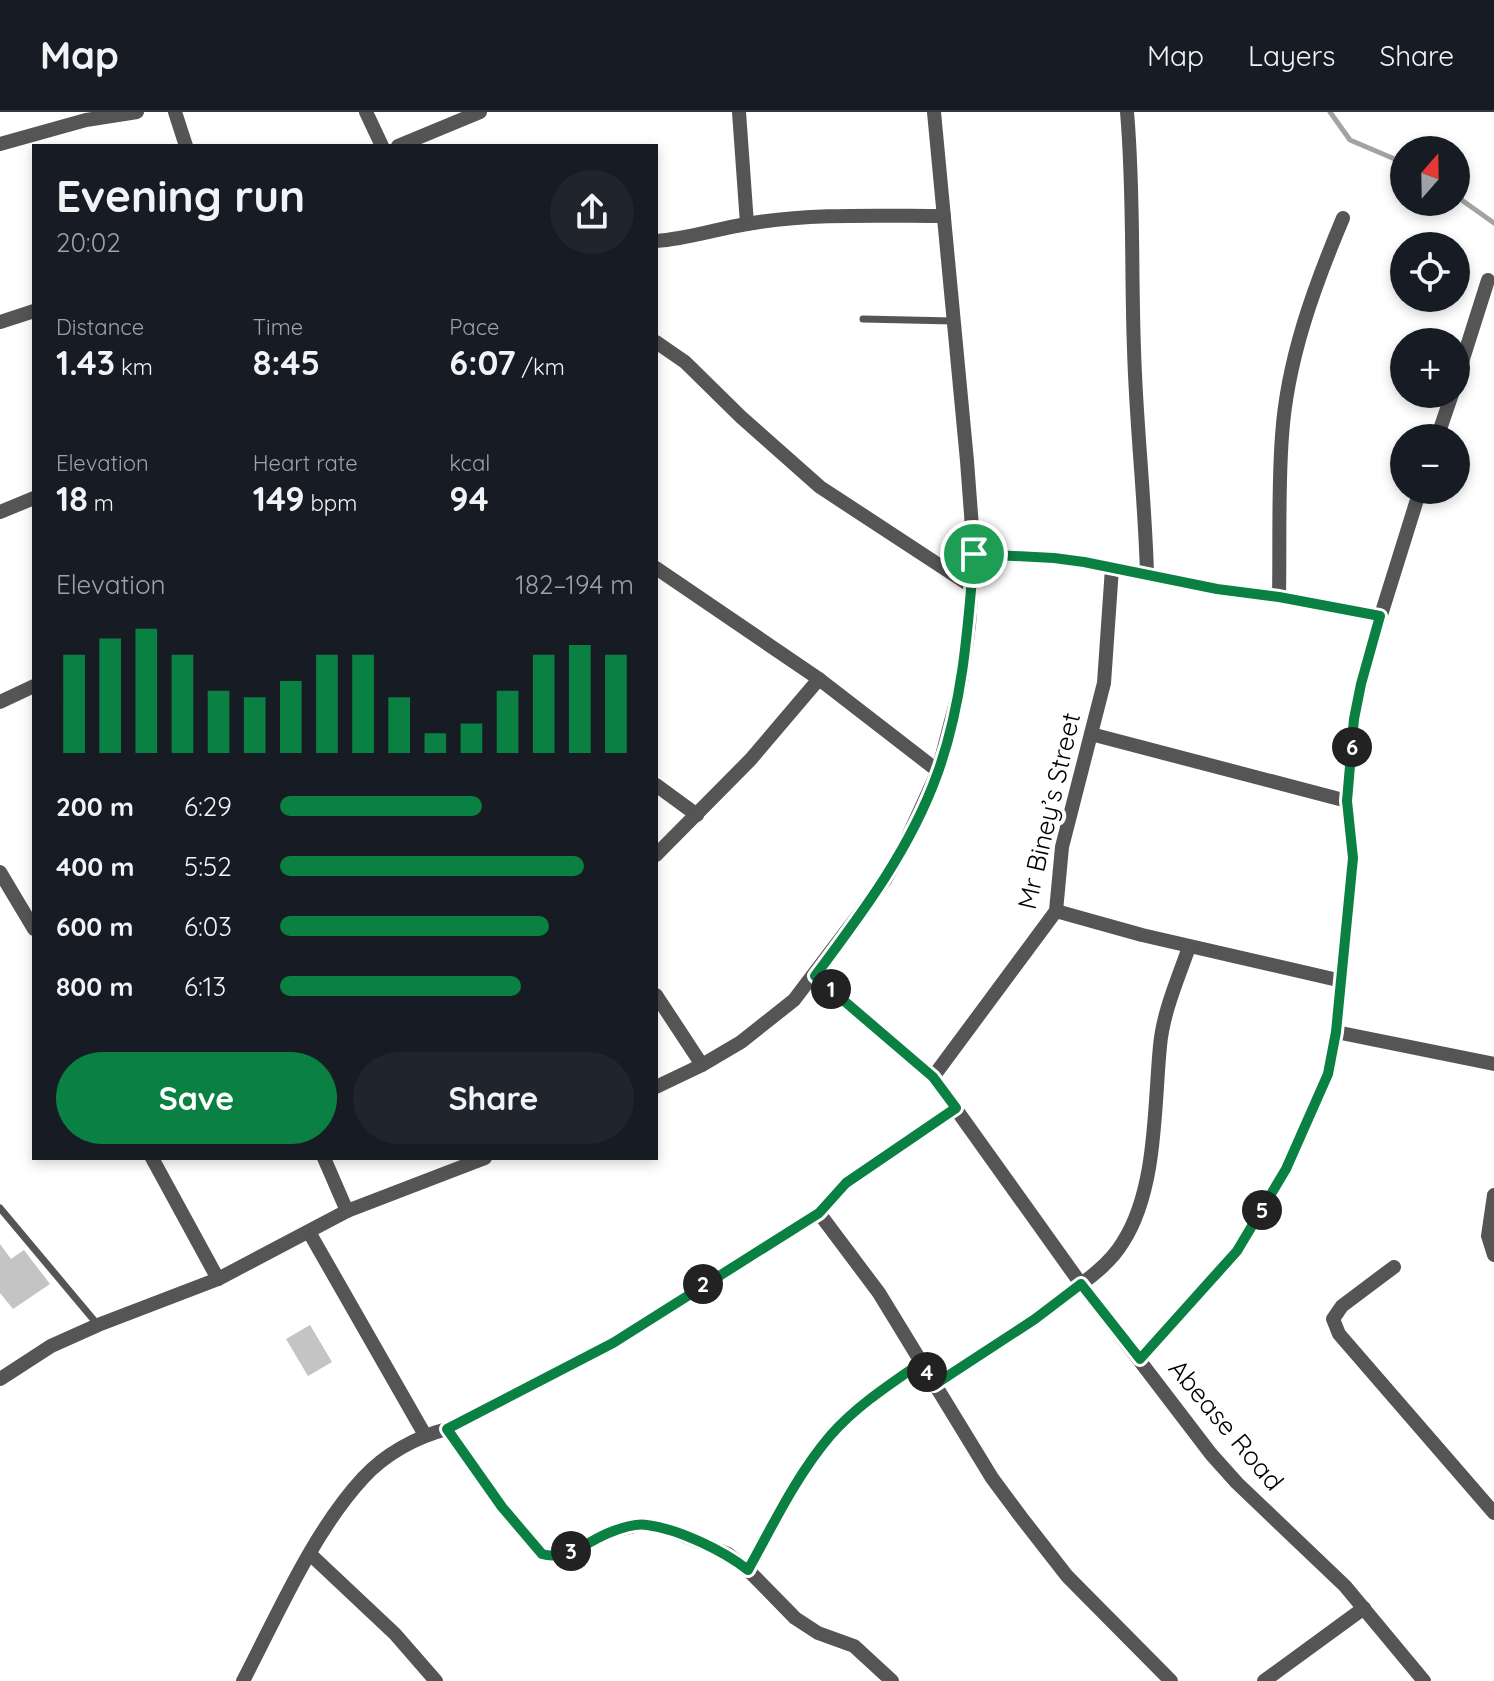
<!DOCTYPE html>
<html lang="en">
<head>
<meta charset="utf-8">
<style>
  body { margin:0; font-family:Quicksand,sans-serif; background:#20242c; color:#f1f3f6; height:100vh; display:flex; flex-direction:column; font-size:30px; white-space:nowrap }
  * { box-sizing:border-box; margin:0 }
  p { font-size:26px; color:#9ea1a6 }
  .icon { flex:none; width:44px; height:44px; fill:none; stroke:currentColor; stroke-width:2; stroke-linecap:round; stroke-linejoin:round }
  .map { position:relative; flex:1; overflow:hidden }
  .drawer { position:absolute; left:32px; top:32px; width:626px; height:1016px; display:flex; flex-direction:column; background:#171b24; border-radius:0px; box-shadow:0 4px 12px #0003 }
  .drawer>* { flex:none }
  .needle { width:52px; rotate:20deg }
  .tools { position:absolute; left:1390px; top:24px; display:grid; gap:16px }
  .tools a { display:grid; place-items:center; width:80px; height:80px; border-radius:50%; background:#171b24; box-shadow:0 4px 12px #0003; font-size:40px }
  .pin { position:absolute; display:grid; place-items:center; width:68px; height:68px; color:#fff; margin:-34px; border:4px solid #fff; border-radius:50%; box-shadow:0 2px 8px #0007 }
  .km { position:absolute; width:40px; height:40px; margin:-20px; border-radius:50%; background:#222; color:#fff; font-size:22px; line-height:40px; text-align:center }
  .round { display:grid; place-items:center; flex:none; width:84px; height:84px; border-radius:42px; background:#20242c }
  .headline { display:flex; align-items:center; justify-content:space-between; height:136px; padding:0 24px }
  h1 { font-size:44px; font-weight:700; line-height:60px }
  .metrics { display:grid; grid-template-columns:repeat(3,1fr); gap:12px; height:136px; padding:8px 24px }
  .metrics div { display:grid; align-content:center }
  .metrics b { font-size:34px; font-weight:700 }
  .metrics small { font-size:22px; font-weight:400 }
  .metrics p { font-size:22px }
  .chart { height:224px; padding:16px 24px }
  .chart p { display:flex; justify-content:space-between }
  .chart svg { width:100%; height:144px; margin-top:8px; stroke:#0b8043; stroke-width:6 }
  .button { display:flex; gap:16px; margin-top:auto; padding:16px 24px }
  .button a { flex:1; height:92px; border-radius:48px; background:#0b8043; color:#fff; font-size:32px; font-weight:700; line-height:92px; text-align:center }
  .button a+a { background:#20242c; color:#f1f3f6 }
  ul { padding:0 24px; list-style:none; font-size:26px }
  li { display:grid; grid-template-columns:128px 96px 1fr; align-items:center; height:60px }
  li i { height:20px; border-radius:10px; background:#0b8043 }
  header { display:flex; align-items:center; gap:48px; box-sizing:border-box; height:112px; padding:0 40px; background:#171b24; border-bottom:2px solid #363941 }
  header strong { font-size:38px }
  nav { display:flex; gap:44px; margin-inline-start:auto; font-size:28px }
  .map>svg:first-child { display:block }
</style>
</head>
<body>
<header>
<strong>Map</strong>
<nav><a>Map</a><a>Layers</a><a>Share</a></nav>
</header>
<div class="map">
<svg width="1494" height="1569" viewBox="0 0 1494 1569">
  <rect width="100%" height="100%" fill="#fff"/>
  <g fill="none" stroke-linecap="round" stroke-linejoin="round">
    <g stroke="#a3a3a3" stroke-width="5">
      <path d="M1330,0L1350,28L1404,51"/>
      <path d="M1456,84L1494,111"/>
    </g>
  </g>
  <g fill="#c4c4c4">
    <path d="M0,1132L11,1147L24,1138L50,1172L13,1197L0,1181Z"/>
    <path d="M310,1213L332,1250L308,1264L286,1227Z"/>
  </g>
  <g fill="none" stroke-linecap="round" stroke-linejoin="round">
    <g stroke="#555" stroke-width="7">
      <path d="M863,207L953,209"/>
      <path d="M0,1096L98,1213"/>
    </g>
    <g stroke="#555" stroke-width="14">
      <path d="M175,0L186,34"/>
      <path d="M366,0L382,34"/>
      <path d="M739,0L747,112"/>
      <path d="M1127,0C1134,79 1131,158 1134,237C1136,312 1145,387 1147,462"/>
      <path d="M0,32L86,8L137,0"/>
      <path d="M398,34L480,0"/>
      <path d="M656,129C687,127 716,117 747,112C811,101 879,104 944,104"/>
      <path d="M0,210L34,199"/>
      <path d="M656,230L685,250L741,305L820,375L971,474"/>
      <path d="M1456,269L1488,168"/>
      <path d="M1437,326L1452,282"/>
      <path d="M0,400L34,386"/>
      <path d="M974,442L1054,446L1084,450L1217,477L1279,485L1380,504"/>
      <path d="M656,456L819,567L938,659"/>
      <path d="M1279,485C1280,431 1278,377 1282,324C1287,248 1314,175 1343,106"/>
      <path d="M0,590L34,574"/>
      <path d="M1091,622L1347,689"/>
      <path d="M656,673L697,703"/>
      <path d="M656,743L751,647L819,567"/>
      <path d="M0,760L34,817"/>
      <path d="M1056,799L1142,823L1342,869"/>
      <path d="M815,864L933,965L1081,1172L1211,1342L1237,1371L1345,1474L1424,1569"/>
      <path d="M656,883L702,953"/>
      <path d="M1336,920L1494,952"/>
      <path d="M933,965L1056,799L1062,735L1104,571L1112,456"/>
      <path d="M656,975L702,953L741,930L794,888L885,768L901,740L938,659L961,571L969,513L974,442L967,349L934,0"/>
      <path d="M152,1046L218,1167"/>
      <path d="M324,1046L347,1099"/>
      <path d="M1494,1083L1488,1124L1494,1143"/>
      <path d="M819,1101L879,1181L992,1366L1021,1405L1067,1464L1171,1569"/>
      <path d="M309,1120L425,1323"/>
      <path d="M1394,1155L1342,1194L1333,1207L1339,1222L1494,1401"/>
      <path d="M1140,1247L1237,1139L1286,1057L1328,962L1336,920L1353,746L1347,689L1354,607L1367,548L1420,378"/>
      <path d="M0,1267L51,1234L98,1213L218,1167L347,1099L485,1046"/>
      <path d="M934,1273C979,1245 1023,1216 1065,1184C1086,1169 1110,1152 1123,1130C1157,1077 1154,995 1160,934C1163,900 1178,867 1189,835"/>
      <path d="M447,1317L502,1395L542,1442L562,1443L613,1419L644,1412L667,1417L728,1442L748,1458L795,1506L818,1521L854,1534L892,1569"/>
      <path d="M310,1442L395,1522L436,1569"/>
      <path d="M748,1458C773,1413 796,1364 829,1324C854,1295 890,1272 922,1250"/>
      <path d="M243,1569C277,1504 313,1420 363,1366C385,1342 416,1325 447,1317L613,1231L819,1101L846,1071L956,996"/>
      <path d="M1264,1569L1364,1496"/>
    </g>
  </g>
  <g fill="none" stroke-linecap="round" stroke-linejoin="round">
    <g stroke="#fff" stroke-width="16">
      <path id="route" d="M974,442L1054,446L1084,450L1217,477L1279,485L1380,504L1361,572L1354,607L1347,689L1353,746L1336,920L1328,962L1286,1057L1237,1139L1140,1247L1081,1172L1035,1207L934,1273L922,1250C890,1272 855,1295 830,1324C796,1364 773,1413 748,1458C724,1439 679,1417 647,1413C637,1411 621,1416 611,1420C589,1428 567,1449 542,1442L502,1395L447,1317L613,1231L819,1101L846,1071L956,996L933,965L815,864C863,800 911,736 938,660C963,590 968,515 974,442Z"/>
    </g>
    <use href="#route" stroke="#0b8043" stroke-width="10"/>
  </g>
  <g text-anchor="middle" stroke-width="8" stroke-linejoin="round" paint-order="stroke">
    <g font-size="26" fill="#000" stroke="#fff">
      <text transform="translate(1049 699) rotate(-77)" y="9">Mr Biney’s Street</text>
      <text transform="translate(1226 1313) rotate(50)" y="9">Abease Road</text>
    </g>
  </g>
</svg>
<div class="tools">
<a><svg class="needle" viewBox="-14 -14 28 28"><path d="M0-13l5 13h-10z" fill="#e53935"/><path d="M0 13l5-13h-10z" fill="#9ea1a6"/></svg></a>
<a><svg class="icon" aria-label="locate" viewBox="0 0 24 24"><circle cx="12" cy="12" r="6"/><path d="M12 2v4M12 18v4M2 12h4M18 12h4"/></svg></a>
<a>+</a>
<a>−</a>
</div>
<div class="pin" style="left:974px;top:442px;background:#1e9e55"><svg class="icon" aria-label="arrive" viewBox="0 0 24 24"><path d="M6 21V4h12l-3 4 3 4H6"/></svg></div>
<b class="km" style="left:831px;top:877px">1</b>
<b class="km" style="left:703px;top:1172px">2</b>
<b class="km" style="left:571px;top:1439px">3</b>
<b class="km" style="left:927px;top:1260px">4</b>
<b class="km" style="left:1262px;top:1098px">5</b>
<b class="km" style="left:1352px;top:635px">6</b>
<section class="drawer">
<div class="headline"><div><h1>Evening run</h1><p>20:02</p></div><a class="round"><svg class="icon" aria-label="share" viewBox="0 0 24 24"><path d="M12 15V3M7 8l5-5 5 5M5 13v7h14v-7"/></svg></a></div>
<div class="metrics">
<div><p>Distance</p><b>1.43<small> km</small></b></div>
<div><p>Time</p><b>8:45</b></div>
<div><p>Pace</p><b>6:07<small> /km</small></b></div>
</div>
<div class="metrics">
<div><p>Elevation</p><b>18<small> m</small></b></div>
<div><p>Heart rate</p><b>149<small> bpm</small></b></div>
<div><p>kcal</p><b>94</b></div>
</div>
<div class="chart"><p><span>Elevation</span>182–194 m</p>
<svg viewBox="0 0 160 44" preserveAspectRatio="none"><path d="M5 44V14M15 44V9M25 44V6M35 44V14M45 44V25M55 44V27M65 44V22M75 44V14M85 44V14M95 44V27M105 44V38M115 44V35M125 44V25M135 44V14M145 44V11M155 44V14"/></svg>
</div>
<ul>
<li><b>200 m</b>6:29<i style="width:57%"></i></li>
<li><b>400 m</b>5:52<i style="width:86%"></i></li>
<li><b>600 m</b>6:03<i style="width:76%"></i></li>
<li><b>800 m</b>6:13<i style="width:68%"></i></li>
</ul>
<div class="button"><a>Save</a><a>Share</a></div>
</section>
</div>
</body>
</html>
